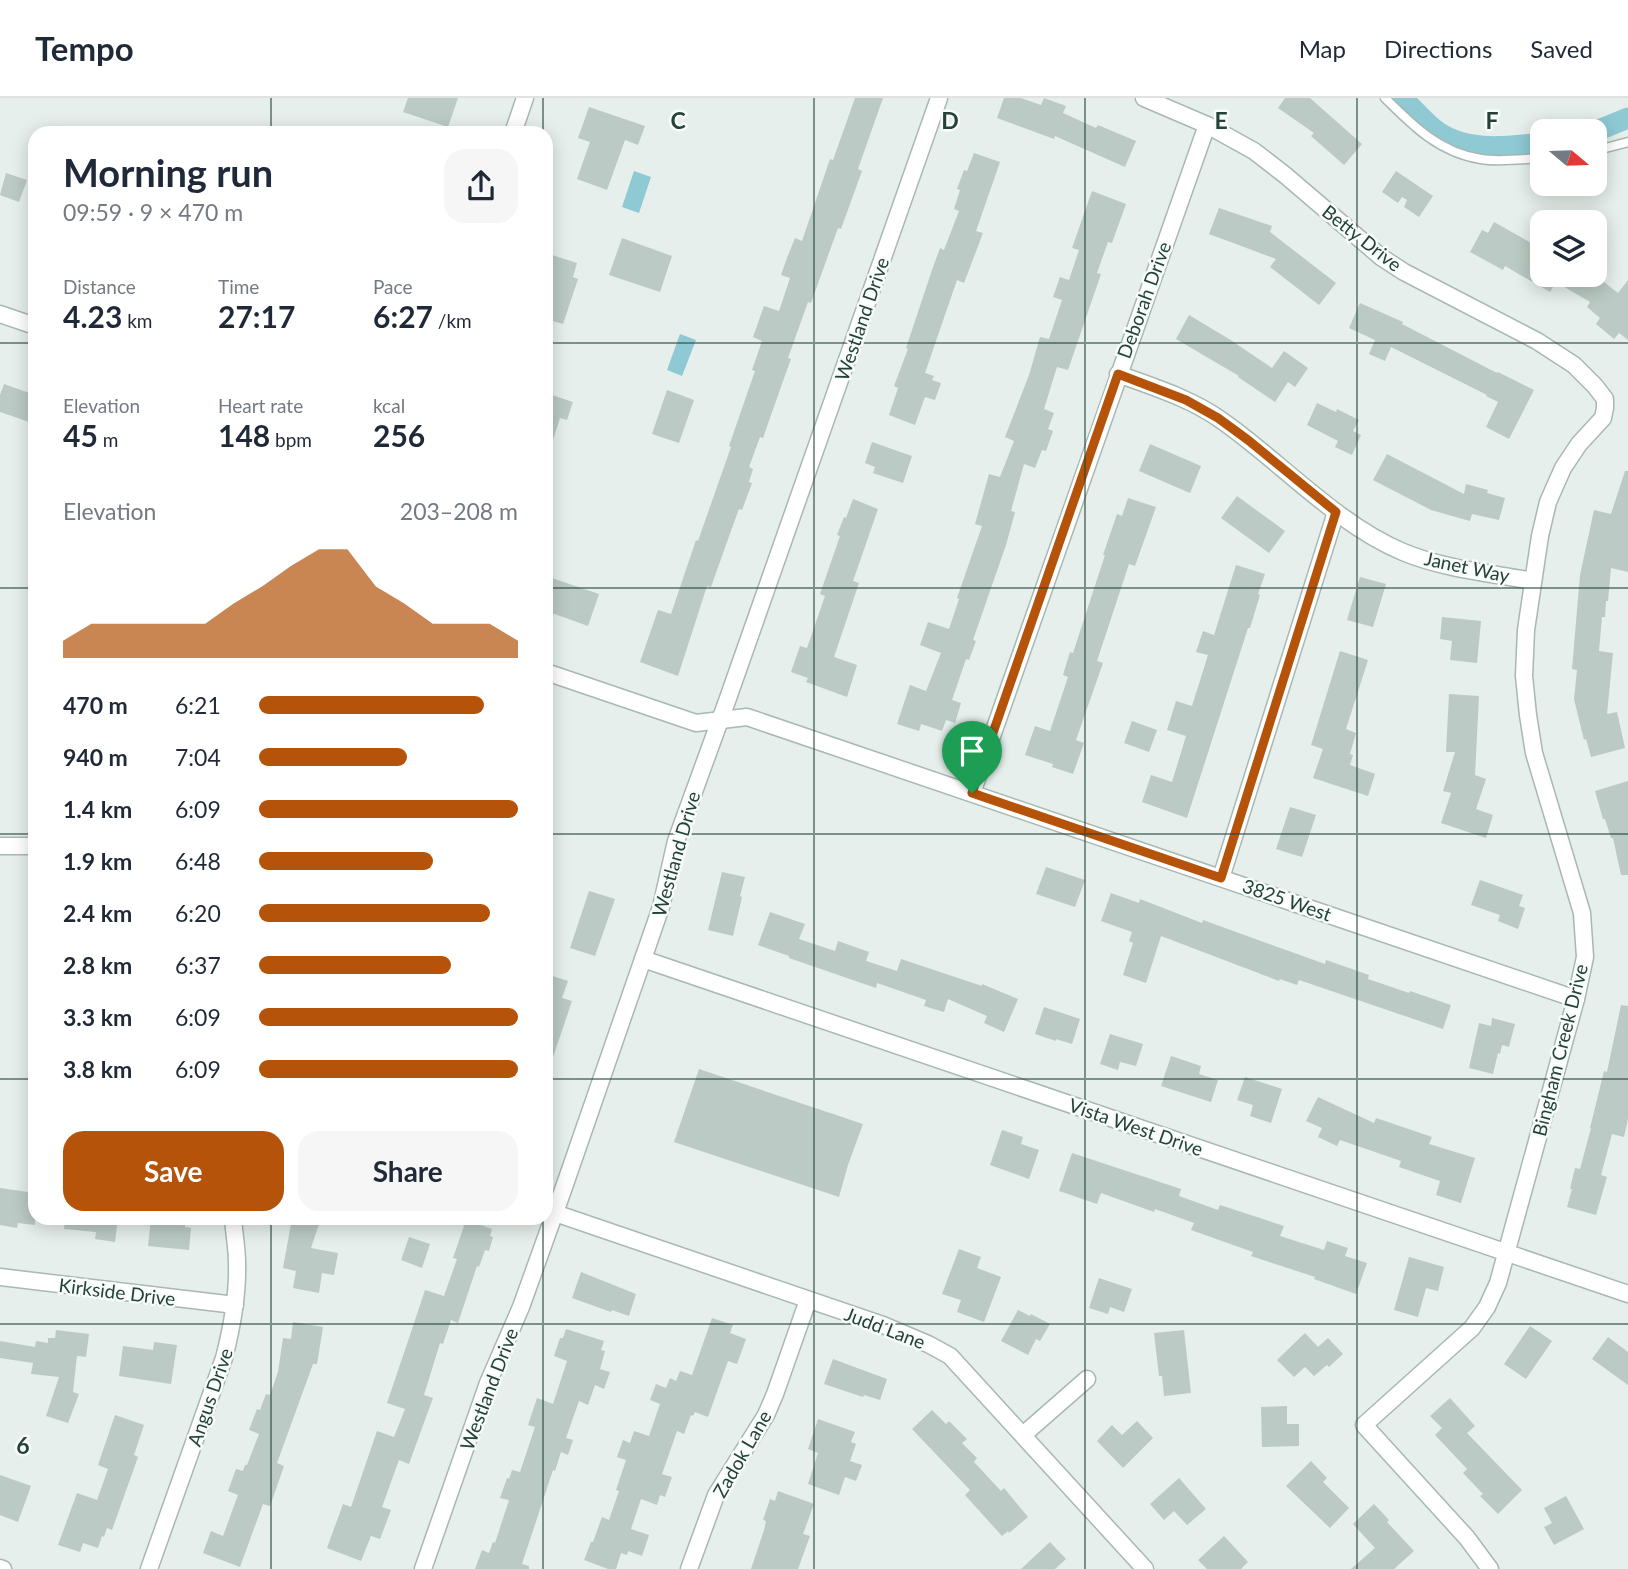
<!DOCTYPE html>
<html lang="en">
<head>
<meta charset="utf-8">
<style>
  body { margin:0; font-family:Lato,sans-serif; background:#f6f6f7; color:#1f2937; height:100vh; display:flex; flex-direction:column; font-size:26px; white-space:nowrap }
  * { box-sizing:border-box; margin:0 }
  p { font-size:23px; color:#747a83 }
  .icon { flex:none; width:38px; height:38px; fill:none; stroke:currentColor; stroke-width:2; stroke-linecap:round; stroke-linejoin:round }
  .map { position:relative; flex:1; overflow:hidden }
  .sheet { position:absolute; left:28px; top:28px; width:525px; height:1099px; display:flex; flex-direction:column; background:#fff; border-radius:21px; box-shadow:0 4px 18px #0003 }
  .sheet>* { flex:none }
  .needle { width:46px; rotate:109deg }
  .controls { position:absolute; left:1530px; top:21px; display:grid; gap:14px }
  .controls a { display:grid; place-items:center; width:77px; height:77px; border-radius:14px; background:#fff; box-shadow:0 4px 18px #0003; font-size:35px }
  .pin { position:absolute; display:grid; place-items:center; width:60px; height:60px; color:#fff; margin:-72px -30px; border-radius:50% 50% 50% 0; rotate:-45deg; box-shadow:0 0 7px #0007 }
  .pin .icon { rotate:45deg }
  .round { display:grid; place-items:center; flex:none; width:74px; height:74px; border-radius:21px; background:#f6f6f7 }
  .head { display:flex; align-items:center; justify-content:space-between; height:119px; padding:0 35px }
  h1 { font-size:38px; font-weight:700; line-height:52px }
  .stats { display:grid; grid-template-columns:repeat(3,1fr); gap:10px; height:119px; padding:7px 35px }
  .stats div { display:grid; align-content:center }
  .stats b { font-size:30px; font-weight:700 }
  .stats small { font-size:19px; font-weight:400 }
  .stats p { font-size:19px }
  .chart { height:196px; padding:14px 35px }
  .chart p { display:flex; justify-content:space-between }
  .chart svg { width:100%; height:126px; margin-top:7px; fill:#b45309; opacity:.7 }
  .button { display:flex; gap:14px; margin-top:auto; padding:14px 35px }
  .button a { flex:1; height:80px; border-radius:21px; background:#b45309; color:#fff; font-size:28px; font-weight:700; line-height:80px; text-align:center }
  .button a+a { background:#f6f6f7; color:#1f2937 }
  ul { padding:0 35px; list-style:none; font-size:23px }
  li { display:grid; grid-template-columns:112px 84px 1fr; align-items:center; height:52px }
  li i { height:18px; border-radius:9px; background:#b45309 }
  header { display:flex; align-items:center; gap:42px; box-sizing:border-box; height:98px; padding:0 35px; background:#fff; border-bottom:2px solid #e0e1e3 }
  header strong { font-size:33px }
  nav { display:flex; gap:38px; margin-inline-start:auto; font-size:24px }
  .map>svg:first-child { display:block }
</style>
</head>
<body>
<header>
<strong>Tempo</strong>
<nav><a>Map</a><a>Directions</a><a>Saved</a></nav>
</header>
<div class="map">
<svg width="1628" height="1471" viewBox="0 0 1628 1471">
  <rect width="100%" height="100%" fill="#e6efeb"/>
  <g fill="#8ec9d4">
    <path d="M634,73L651,79L639,115L622,109Z"/>
    <path d="M680,236L696,242L682,278L667,272Z"/>
  </g>
  <g fill="none" stroke-linecap="round" stroke-linejoin="round">
    <g stroke="#8ec9d4" stroke-width="21">
      <path d="M1402,0C1413,10 1423,22 1434,31C1464,55 1506,49 1542,45"/>
      <path d="M1594,34L1628,20"/>
    </g>
  </g>
  <g fill="#bbcac4">
    <path d="M408,0H458L448,29L403,14Z"/>
    <path d="M855,0H883L858,71L862,73L841,131L838,130L811,205L808,204L788,260L791,261L783,283L763,340L760,339L749,369L753,371L749,384L752,385L742,412L739,411L732,430L711,489L707,488L678,578L640,564L658,512L671,516L696,442L698,443L731,349L729,348L755,273L752,272L762,243L753,239L764,208L779,213L790,180L781,177L787,160L795,140L802,143L830,61L833,62Z"/>
    <path d="M1004,0H1021L1041,7L1044,0L1066,8L1063,15L1096,30L1098,27L1136,43L1125,69L1055,38L1054,41L997,20Z"/>
    <path d="M1285,0H1310L1362,46L1344,67L1311,38L1314,35L1278,10Z"/>
    <path d="M589,9L645,28L638,47L625,42L607,92L577,81L590,44L578,40Z"/>
    <path d="M974,55L1000,64L976,133L983,135L964,185L957,182L925,275L934,278L932,282L941,285L935,302L925,299L915,327L889,317L898,290L894,288L908,251L906,250L932,172L940,150L944,152L959,113L954,111L960,92L957,91L964,72L967,73Z"/>
    <path d="M1396,73L1433,98L1419,119L1404,109L1407,102L1402,99L1398,105L1382,94Z"/>
    <path d="M6,75L27,82L19,104L0,97Z"/>
    <path d="M1092,93L1126,106L1112,145L1108,144L1097,175L1101,176L1068,272L1057,269L1044,311L1054,315L1048,331L1053,333L1046,353L1042,352L1035,370L1024,366L1011,413L1015,414L1006,447L973,542L976,543L969,562L966,561L952,602L961,605L955,625L946,622L942,633L921,626L919,633L897,626L910,587L926,593L941,555L920,547L928,524L949,531L959,501L957,500L982,428L975,426L989,376L1000,379L1014,343L1005,339L1029,277L1040,239L1049,241L1062,202L1053,199L1060,179L1069,182L1079,152L1072,150Z"/>
    <path d="M1219,110L1272,128L1270,134L1336,185L1319,207L1270,169L1276,161L1209,136Z"/>
    <path d="M1494,124L1542,151V177H1595L1618,195L1628,182V242L1619,235L1614,241L1596,226L1600,220L1587,209L1590,204L1556,184L1550,194L1505,168L1503,172L1470,154L1482,132L1488,135Z"/>
    <path d="M622,140L672,158L660,194L609,177Z"/>
    <path d="M552,157L577,165L573,179L578,181L563,226L546,221V158L551,159Z"/>
    <path d="M1360,205L1403,224L1402,226L1497,275L1498,274L1534,292L1509,341L1486,329L1498,304L1486,298L1487,297L1391,249L1385,263L1369,256L1375,242L1349,230Z"/>
    <path d="M1189,217L1229,241L1272,270L1284,253L1308,270L1295,289L1288,284L1275,304L1238,279L1239,278L1176,241Z"/>
    <path d="M4,286L35,297V326L0,314V297Z"/>
    <path d="M667,292L694,302L679,345L652,336Z"/>
    <path d="M546,295L573,304L567,322L560,320L549,354H546Z"/>
    <path d="M1317,305L1336,314L1337,311L1359,322L1353,333L1361,337L1352,357L1335,349L1338,343L1307,327Z"/>
    <path d="M872,344L912,358L903,385L873,375L875,369L865,365Z"/>
    <path d="M1150,346L1201,368L1190,395L1139,373Z"/>
    <path d="M1387,356L1464,396L1466,386L1488,392L1487,395L1505,400L1499,422L1472,416L1470,423L1431,412L1373,382Z"/>
    <path d="M1625,373H1628V474L1611,470L1608,503H1606L1605,519H1602L1599,553L1613,555L1607,616L1617,614L1625,650L1591,659L1586,641L1584,642L1574,601L1577,572L1572,571L1580,477L1594,412L1611,416Z"/>
    <path d="M1237,398L1285,433L1269,455L1221,420Z"/>
    <path d="M1128,400L1156,409L1135,468L1129,466L1097,563L1103,565L1076,642L1084,645L1073,676L1052,669L1053,666L1025,657L1035,628L1050,633L1068,579L1063,577L1070,554L1073,555L1105,457H1103L1117,416L1122,418Z"/>
    <path d="M853,401L878,411L853,483L859,485L834,559L857,567L847,599L806,584L808,580L791,574L800,548L807,550L825,498L820,496L840,438L837,437L844,419L846,420Z"/>
    <path d="M1236,467L1265,476L1258,496L1260,497L1250,530H1248L1187,720L1142,704L1151,677L1172,684L1186,638L1167,632L1176,603L1192,608L1208,557L1196,554L1203,533L1214,537Z"/>
    <path d="M546,478L599,496L588,528L546,513Z"/>
    <path d="M1360,479L1386,486L1373,529L1347,522Z"/>
    <path d="M1442,519L1481,523L1477,565L1450,562L1452,543L1440,541Z"/>
    <path d="M1340,553L1368,562L1346,631L1356,635L1350,656L1353,657L1350,667L1375,676L1368,698L1313,680L1323,651L1311,647Z"/>
    <path d="M1449,596L1479,598L1475,677L1486,681L1476,711L1493,717L1486,740L1441,725L1451,695L1443,693L1455,654H1446Z"/>
    <path d="M1132,623L1157,632L1149,654L1124,645Z"/>
    <path d="M1628,683V777H1621L1613,740H1611L1605,721H1603L1595,693Z"/>
    <path d="M1290,709L1316,717L1302,759L1276,751Z"/>
    <path d="M1046,769L1085,782L1075,809L1036,796Z"/>
    <path d="M722,774L745,779L740,798L742,799L733,838L708,832Z"/>
    <path d="M1480,782L1523,797L1519,808L1525,810L1518,831L1498,823L1500,817L1471,807Z"/>
    <path d="M589,793L615,801L595,858L570,850Z"/>
    <path d="M1111,795L1139,805L1140,801L1202,825L1203,822L1325,866L1326,862L1369,877L1368,881L1409,895L1410,893L1451,907L1443,931L1299,882L1297,887L1280,881L1279,883L1161,838L1146,885L1123,877L1133,845L1129,843L1132,834L1101,823Z"/>
    <path d="M770,814L805,826L799,841L835,853L838,843L869,854L866,863L897,873L901,861L982,888V886L1018,901L1004,934L984,925L987,918L948,901L944,914L924,908L926,902L877,885L876,890L789,860V858L758,847Z"/>
    <path d="M546,876L568,883L562,900L572,903L549,971H546Z"/>
    <path d="M1621,907L1628,908V1021L1624,1039L1612,1036L1601,1077L1607,1079L1596,1117L1567,1109L1572,1091H1570L1575,1070L1580,1071L1591,1030H1590L1604,973L1607,974Z"/>
    <path d="M1044,909L1080,921L1072,946L1056,941V943L1035,936Z"/>
    <path d="M1492,920L1515,926L1509,949L1502,947L1500,956L1498,955L1493,976L1469,970L1479,925L1491,928Z"/>
    <path d="M1110,936L1143,946L1136,968L1120,964L1118,972L1100,966Z"/>
    <path d="M1171,958L1201,968L1199,976L1218,982L1211,1004L1161,988Z"/>
    <path d="M699,971L863,1026L848,1067L839,1099L674,1044Z"/>
    <path d="M1245,979L1282,991L1271,1025L1250,1018L1253,1007L1237,1002Z"/>
    <path d="M1318,999L1374,1025L1376,1020L1432,1039L1429,1046L1475,1060L1461,1105L1436,1097L1440,1083L1399,1069L1401,1063L1340,1042L1337,1048L1318,1039L1322,1030L1306,1023Z"/>
    <path d="M1002,1032L1023,1039L1021,1046L1039,1052L1029,1081L990,1067Z"/>
    <path d="M1072,1055L1181,1091L1179,1098L1218,1112L1220,1107L1284,1128L1280,1138L1324,1152L1327,1143L1348,1150L1345,1158L1367,1165L1356,1196L1314,1181L1315,1179L1251,1158L1253,1154L1191,1132L1194,1125L1155,1111L1154,1114L1101,1095L1097,1106L1059,1093Z"/>
    <path d="M0,1090L35,1095V1127L18,1125L17,1130L0,1127Z"/>
    <path d="M65,1120H118L115,1144L95,1141L96,1134L64,1131Z"/>
    <path d="M151,1120H185V1129L191,1130L189,1152L148,1148Z"/>
    <path d="M292,1120H321L311,1150L338,1155L334,1177L322,1175L319,1195L293,1190L296,1173L283,1170Z"/>
    <path d="M466,1122L492,1131L490,1138L493,1139L489,1153L485,1152L479,1169L477,1168L458,1225L451,1222L443,1246L440,1245L424,1297L433,1300L426,1319L409,1366L399,1362L382,1409L391,1412L380,1441L371,1438L361,1463L327,1450L343,1406L351,1409L377,1333L394,1339L405,1311L387,1305L408,1243L425,1192L444,1198L457,1161L453,1160Z"/>
    <path d="M409,1139L430,1146L422,1170L401,1162Z"/>
    <path d="M959,1151L981,1159L977,1170L1001,1179L984,1224L957,1214L961,1202L942,1196Z"/>
    <path d="M1409,1159L1444,1169L1438,1193L1426,1190L1418,1219L1394,1212Z"/>
    <path d="M581,1174L636,1196L629,1218L612,1212L611,1214L572,1200Z"/>
    <path d="M1099,1180L1132,1191L1124,1214L1110,1209L1108,1216L1089,1210Z"/>
    <path d="M1018,1212L1030,1218L1031,1216L1050,1226L1040,1243L1036,1241L1028,1257L1001,1243Z"/>
    <path d="M712,1220L733,1227L730,1235L746,1241L737,1266L728,1263L708,1319L695,1314L693,1318L691,1317L684,1336L677,1333L662,1376L672,1379L665,1399L660,1397L657,1407L641,1401L631,1431L649,1437L642,1458L628,1453L627,1457L621,1455L616,1471H608L584,1462L591,1444H593L602,1419L609,1422L619,1393L616,1392L626,1362L617,1359L623,1342L630,1345L634,1333L649,1338L660,1306L650,1302L656,1286L666,1290L670,1280L676,1283L680,1273L692,1277Z"/>
    <path d="M293,1224L323,1229L317,1266H313L277,1365L284,1368L270,1408L263,1406L240,1469L203,1455L211,1433L223,1438L238,1397L228,1393L236,1371L243,1373L245,1367H247L259,1336L249,1332L257,1311L260,1312L266,1296L270,1297L278,1274L283,1240L291,1241Z"/>
    <path d="M1530,1228L1552,1243L1526,1281L1504,1266Z"/>
    <path d="M566,1231L604,1243L601,1252L605,1253L600,1271L610,1274L604,1291L595,1287L588,1307L579,1303L566,1340L573,1342L568,1357L561,1354L555,1373L553,1372L522,1466L529,1468V1471H475L482,1452L489,1455L493,1444L495,1445L509,1402L500,1400L507,1380L509,1381L512,1372L520,1374L535,1329L528,1327L537,1300L553,1306L567,1263L554,1258L560,1240H563Z"/>
    <path d="M56,1232L89,1236L86,1259L77,1258L73,1294L79,1296L68,1325L46,1318L59,1279L31,1276L33,1265L0,1260V1243L35,1249L36,1243L48,1245V1240H55Z"/>
    <path d="M1184,1232L1191,1295L1164,1298L1162,1278H1159L1154,1235Z"/>
    <path d="M1305,1235L1318,1249L1328,1240L1343,1256L1329,1269L1327,1267L1314,1278L1305,1269L1294,1279L1277,1262Z"/>
    <path d="M1608,1239L1628,1254V1287L1592,1261Z"/>
    <path d="M154,1244L177,1247L171,1286L119,1278L123,1248L153,1252Z"/>
    <path d="M833,1261L887,1281L880,1302L864,1297L863,1299L824,1286Z"/>
    <path d="M1450,1300L1475,1328L1467,1335L1522,1392L1498,1416L1480,1398L1483,1396L1463,1375L1467,1371L1435,1337L1442,1330L1430,1318Z"/>
    <path d="M1287,1308V1326H1299V1348L1262,1349L1261,1309Z"/>
    <path d="M932,1312L946,1326L949,1323L967,1341L962,1345L977,1360L974,1364L1001,1393L1004,1390L1028,1419L1009,1435L1008,1433L1002,1438L965,1397L970,1392L912,1331Z"/>
    <path d="M115,1317L144,1327L134,1357L138,1359L112,1432L107,1430L104,1439L102,1438L98,1450L83,1445L80,1454L58,1447L77,1395L97,1402L108,1371L98,1367Z"/>
    <path d="M818,1321L855,1334L851,1344L856,1346L850,1363L862,1367L856,1383L845,1379L839,1397L808,1386L818,1355L808,1351Z"/>
    <path d="M1137,1323L1153,1340L1123,1370L1097,1343L1112,1327L1122,1337Z"/>
    <path d="M1311,1363L1327,1380L1323,1384L1349,1410L1330,1430L1286,1388Z"/>
    <path d="M0,1377L31,1388L18,1424L0,1417Z"/>
    <path d="M1179,1380L1206,1411L1187,1427L1174,1413L1164,1422L1150,1406Z"/>
    <path d="M778,1393L814,1406L803,1436L810,1438L798,1471H751L764,1432L766,1423L763,1422L770,1401L775,1403Z"/>
    <path d="M1566,1398L1584,1431L1554,1447L1544,1429L1552,1425L1544,1410Z"/>
    <path d="M1374,1406L1389,1422L1387,1424L1414,1453L1394,1471H1351L1375,1450L1353,1426Z"/>
    <path d="M1224,1438L1248,1464L1241,1471H1207L1198,1462Z"/>
    <path d="M1050,1444L1066,1461L1055,1471H1021Z"/>
  </g>
  <g fill="none" stroke-linecap="round" stroke-linejoin="round">
    <g stroke="#a8b8b2" stroke-width="11">
      <g id="service">
        <path d="M1385,0C1413,28 1440,55 1481,61C1498,64 1524,61 1542,60"/>
        <path d="M1594,53L1628,44"/>
      </g>
    </g>
    <g stroke="#a8b8b2" stroke-width="19">
      <g id="minor">
        <path d="M1144,0L1207,27L1254,53L1285,77L1381,159L1404,174L1537,243L1574,267L1595,288L1605,301V310L1603,320L1579,346L1563,370L1548,404L1540,438L1526,532L1524,578L1528,617L1534,655L1582,815L1585,859L1576,901L1498,1185L1487,1209L1472,1230L1364,1327L1467,1440L1490,1471"/>
        <path d="M513,35L525,0"/>
        <path d="M0,216L35,228"/>
        <path d="M1118,276C1153,289 1190,300 1221,322C1280,363 1336,426 1403,454C1444,471 1490,475 1533,483"/>
        <path d="M546,574L696,625L747,619L1576,901"/>
        <path d="M972,695L1207,27"/>
        <path d="M0,748H35"/>
        <path d="M1221,780L1336,414"/>
        <path d="M643,861L1628,1196"/>
        <path d="M546,1112L883,1227L928,1246L950,1258L1145,1471"/>
        <path d="M0,1179L235,1207"/>
        <path d="M1023,1337L1087,1281"/>
        <path d="M0,1470L3,1471"/>
        <path d="M149,1471L224,1260C232,1229 238,1197 237,1165C237,1150 234,1135 233,1120"/>
        <path d="M423,1471L488,1285L521,1209L563,1092L661,809L676,743L727,603L939,0"/>
        <path d="M689,1471L716,1397L766,1317L775,1296L808,1202"/>
      </g>
    </g>
    <use href="#service" stroke="#fff" stroke-width="8"/>
    <use href="#minor" stroke="#fff" stroke-width="16"/>
  </g>
  <g fill="none" stroke-linecap="round" stroke-linejoin="round">
    <g stroke="#fff" stroke-width="14">
      <path id="route" d="M1118,276L1186,302L1218,320L1248,342L1336,414L1221,780L972,695Z"/>
    </g>
    <use href="#route" stroke="#b45309" stroke-width="9"/>
  </g>
  <path fill="none" stroke="#24423a" stroke-width="2" stroke-opacity="0.55" d="M271,0V35M543,0V35M814,0V1471M1085,0V1471M1357,0V1471M0,245H35M546,245H1628M0,490H35M546,490H1628M0,736H35M546,736H1628M0,981H35M546,981H1628M271,1120V1471M543,1120V1471M0,1226H1628"/>
  <g text-anchor="middle" stroke-width="5" stroke-linejoin="round" paint-order="stroke">
    <g font-size="19" fill="#24423a" stroke="#f7fbf9">
      <text transform="translate(1362 140) rotate(38)" y="7">Betty Drive</text>
      <text transform="translate(1144 202) rotate(-70)" y="7">Deborah Drive</text>
      <text transform="translate(862 221) rotate(-71)" y="7">Westland Drive</text>
      <text transform="translate(1467 469) rotate(12)" y="7">Janet Way</text>
      <text transform="translate(676 756) rotate(-74)" y="7">Westland Drive</text>
      <text transform="translate(1287 802) rotate(19)" y="7">3825 West</text>
      <text transform="translate(1560 952) rotate(-76)" y="7">Bingham Creek Drive</text>
      <text transform="translate(1136 1029) rotate(19)" y="7">Vista West Drive</text>
      <text transform="translate(117 1194) rotate(7)" y="7">Kirkside Drive</text>
      <text transform="translate(885 1230) rotate(21)" y="7">Judd Lane</text>
      <text transform="translate(489 1291) rotate(-69)" y="7">Westland Drive</text>
      <text transform="translate(210 1299) rotate(-71)" y="7">Angus Drive</text>
      <text transform="translate(742 1356) rotate(-60)" y="7">Zadok Lane</text>
    </g>
  </g>
  <g font-size="23" text-anchor="middle" font-weight="bold" fill="#24423a" stroke="#f7fbf9" stroke-width="5" stroke-linejoin="round" paint-order="stroke">
    <text x="678" y="31">C</text>
    <text x="950" y="31">D</text>
    <text x="1221" y="31">E</text>
    <text x="1492" y="31">F</text>
    <text x="23" y="1356">6</text>
  </g>
</svg>
<div class="controls">
<a><svg class="needle" viewBox="-14 -14 28 28"><path d="M0-13l5 13h-10z" fill="#e53935"/><path d="M0 13l5-13h-10z" fill="#747a83"/></svg></a>
<a><svg class="icon" aria-label="layers" viewBox="0 0 24 24"><path d="M12 4l9 5-9 5-9-5zM3 14l9 5 9-5"/></svg></a>
</div>
<div class="pin" style="left:972px;top:695px;background:#1e9e55"><svg class="icon" aria-label="arrive" viewBox="0 0 24 24"><path d="M6 21V4h12l-3 4 3 4H6"/></svg></div>
<section class="sheet">
<div class="head"><div><h1>Morning run</h1><p>09:59 · 9 × 470 m</p></div><a class="round"><svg class="icon" aria-label="share" viewBox="0 0 24 24"><path d="M12 15V3M7 8l5-5 5 5M5 13v7h14v-7"/></svg></a></div>
<div class="stats">
<div><p>Distance</p><b>4.23<small> km</small></b></div>
<div><p>Time</p><b>27:17</b></div>
<div><p>Pace</p><b>6:27<small> /km</small></b></div>
</div>
<div class="stats">
<div><p>Elevation</p><b>45<small> m</small></b></div>
<div><p>Heart rate</p><b>148<small> bpm</small></b></div>
<div><p>kcal</p><b>256</b></div>
</div>
<div class="chart"><p><span>Elevation</span>203–208 m</p>
<svg viewBox="0 0 160 44" preserveAspectRatio="none"><path d="M0 44V38L10 32L20 32L30 32L40 32L50 32L60 25L70 19L80 12L90 6L100 6L110 19L120 25L130 32L140 32L150 32L160 38V44z"/></svg>
</div>
<ul>
<li><b>470 m</b>6:21<i style="width:87%"></i></li>
<li><b>940 m</b>7:04<i style="width:57%"></i></li>
<li><b>1.4 km</b>6:09<i style="width:100%"></i></li>
<li><b>1.9 km</b>6:48<i style="width:67%"></i></li>
<li><b>2.4 km</b>6:20<i style="width:89%"></i></li>
<li><b>2.8 km</b>6:37<i style="width:74%"></i></li>
<li><b>3.3 km</b>6:09<i style="width:100%"></i></li>
<li><b>3.8 km</b>6:09<i style="width:100%"></i></li>
</ul>
<div class="button"><a>Save</a><a>Share</a></div>
</section>
</div>
</body>
</html>
